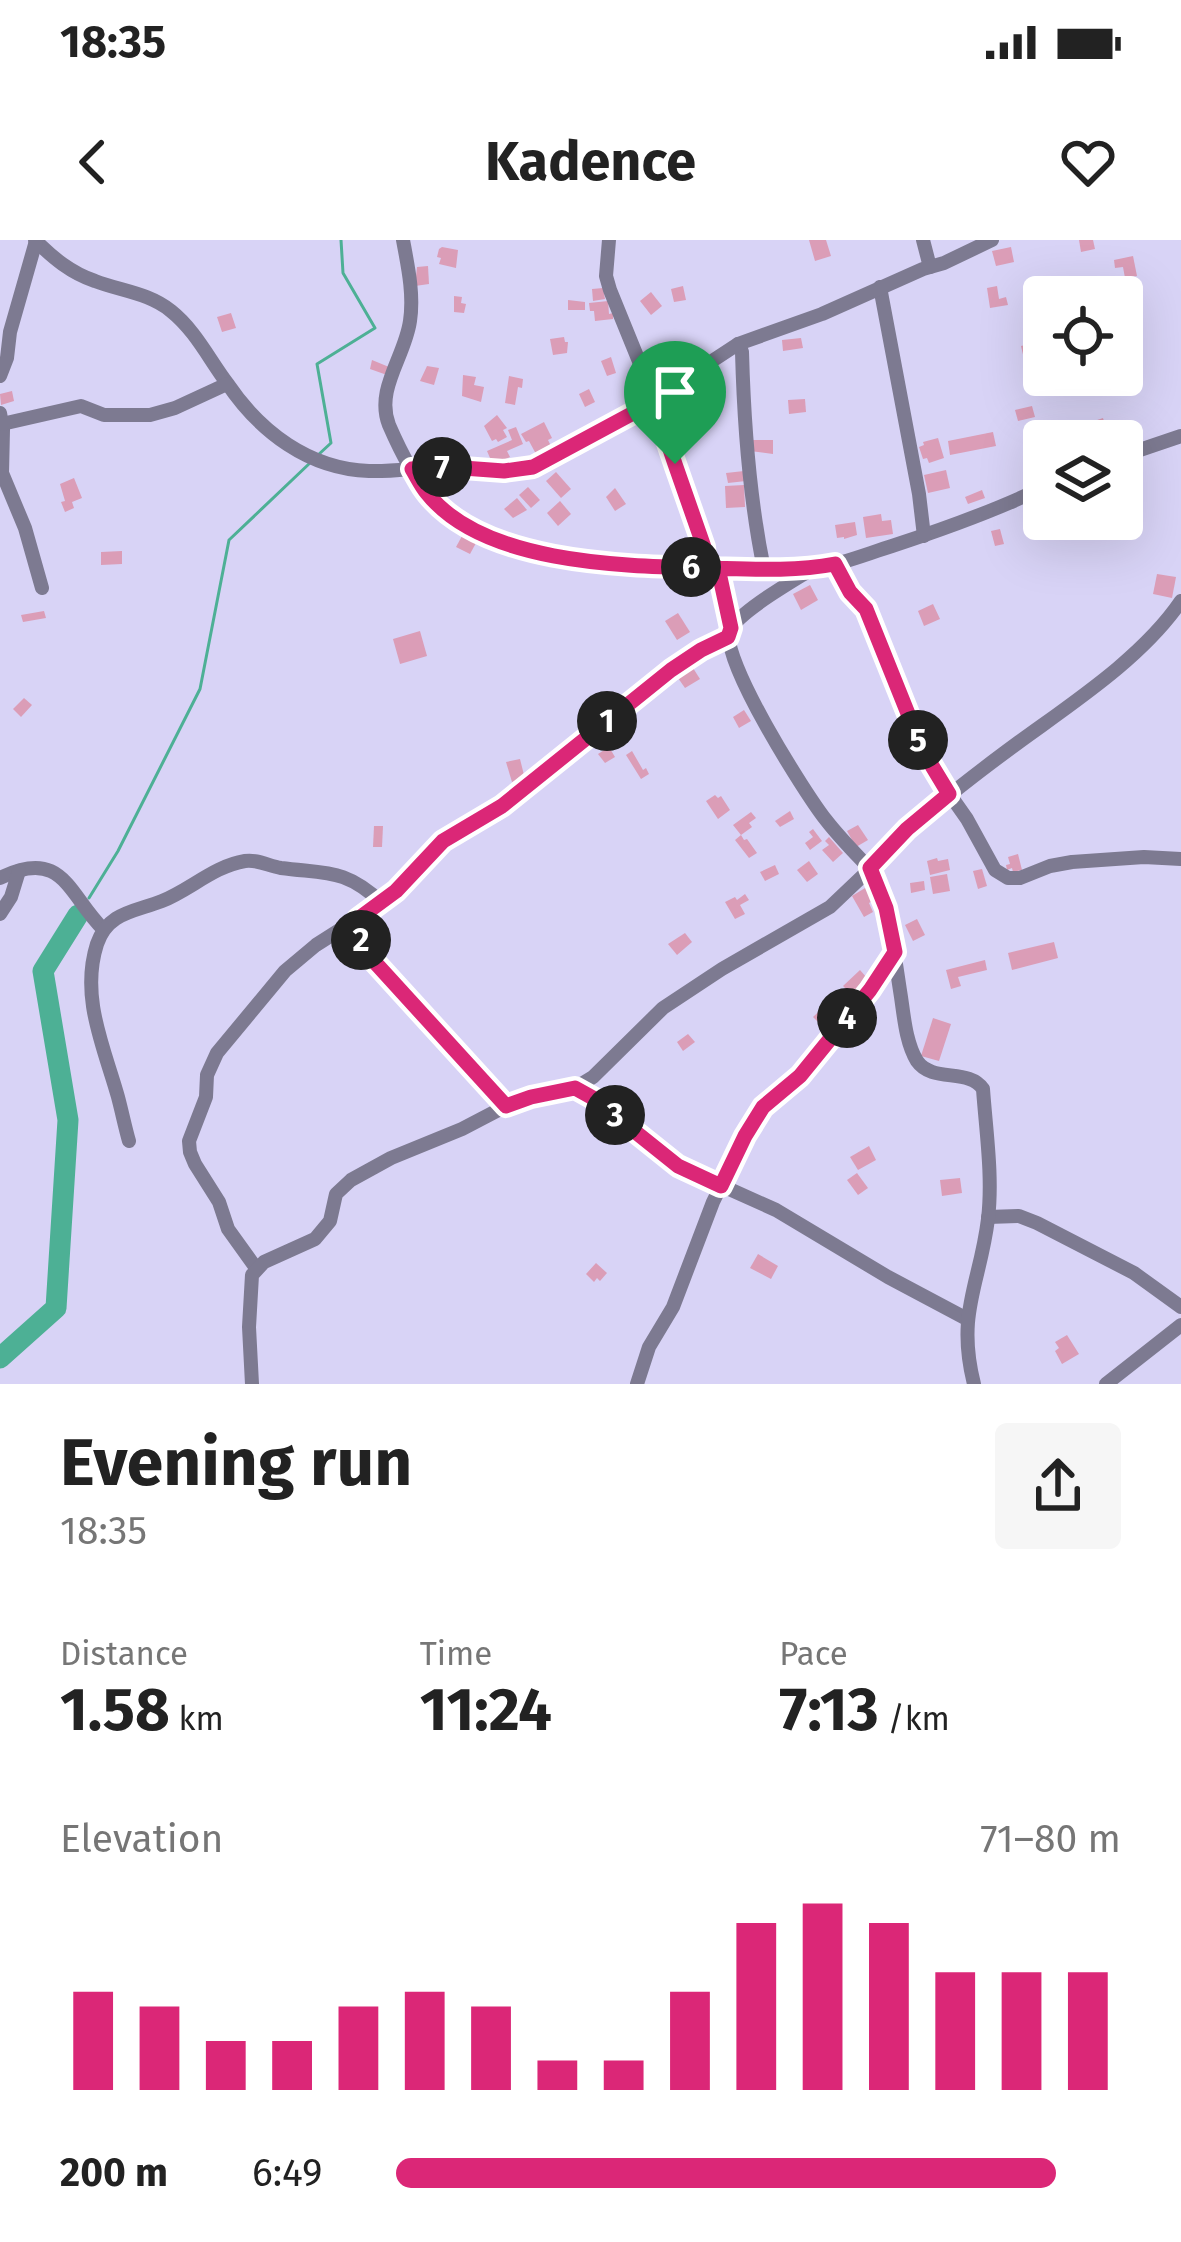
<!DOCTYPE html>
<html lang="en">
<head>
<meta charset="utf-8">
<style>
  body { margin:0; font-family:"Fira Sans",sans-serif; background:#f6f6f6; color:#222; height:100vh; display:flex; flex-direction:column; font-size:45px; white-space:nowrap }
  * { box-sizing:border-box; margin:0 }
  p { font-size:39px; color:#767676 }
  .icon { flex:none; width:66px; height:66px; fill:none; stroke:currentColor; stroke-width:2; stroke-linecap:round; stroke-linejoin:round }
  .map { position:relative; height:1144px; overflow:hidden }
  .panel { display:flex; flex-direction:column; background:#fff; flex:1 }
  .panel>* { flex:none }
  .tools { position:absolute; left:1023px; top:36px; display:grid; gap:24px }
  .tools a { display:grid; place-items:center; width:120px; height:120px; border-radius:12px; background:#fff; box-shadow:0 12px 48px #0002; font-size:60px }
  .pin { position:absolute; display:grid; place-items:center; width:102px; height:102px; color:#fff; margin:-123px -51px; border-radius:50% 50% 50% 0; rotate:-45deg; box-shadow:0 0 12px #0007 }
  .pin .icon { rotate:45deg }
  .km { position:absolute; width:60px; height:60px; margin:-30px; border-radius:50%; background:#222; color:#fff; font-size:33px; line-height:60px; text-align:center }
  .round { display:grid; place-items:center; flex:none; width:126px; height:126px; border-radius:12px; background:#f6f6f6 }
  .headline { display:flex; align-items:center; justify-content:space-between; height:204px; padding:0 60px }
  h1 { font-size:66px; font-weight:700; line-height:90px }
  .metrics { display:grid; grid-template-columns:repeat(3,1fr); gap:18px; height:204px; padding:12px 60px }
  .metrics div { display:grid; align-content:center }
  .metrics b { font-size:60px; font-weight:700 }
  .metrics small { font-size:33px; font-weight:400 }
  .metrics p { font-size:33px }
  .chart { height:336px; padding:24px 60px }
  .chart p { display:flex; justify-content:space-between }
  .chart svg { width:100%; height:216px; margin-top:12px; stroke:#db2777; stroke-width:6 }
  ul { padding:0 60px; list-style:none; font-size:39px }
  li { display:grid; grid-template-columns:192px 144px 1fr; align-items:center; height:90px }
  li i { height:30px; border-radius:15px; background:#db2777 }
  .status { display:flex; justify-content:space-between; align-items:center; height:84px; padding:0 60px; background:#fff; direction:ltr }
  .status svg { height:33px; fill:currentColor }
  header { display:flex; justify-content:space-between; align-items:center; height:156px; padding:0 60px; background:#fff; font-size:54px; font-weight:700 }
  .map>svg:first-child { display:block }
</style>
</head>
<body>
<div class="status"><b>18:35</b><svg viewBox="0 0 49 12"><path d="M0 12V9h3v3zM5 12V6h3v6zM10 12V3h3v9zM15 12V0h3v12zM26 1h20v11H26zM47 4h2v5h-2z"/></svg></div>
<header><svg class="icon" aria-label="back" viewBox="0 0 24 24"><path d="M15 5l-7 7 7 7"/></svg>Kadence<svg class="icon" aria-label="heart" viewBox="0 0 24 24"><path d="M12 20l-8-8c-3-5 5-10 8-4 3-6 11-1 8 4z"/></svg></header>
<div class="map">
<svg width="1181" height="1144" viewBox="0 0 1181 1144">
  <rect width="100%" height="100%" fill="#d8d3f6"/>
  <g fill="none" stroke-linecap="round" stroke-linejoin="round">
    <g stroke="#4db095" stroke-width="3">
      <path d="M318,215L331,203L317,124L375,88L343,33L341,0"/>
      <path d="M89,658L118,611L200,449L229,300L311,222"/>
    </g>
    <path stroke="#4db095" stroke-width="21" d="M0,1118L56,1068L68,880L43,731L78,675"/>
  </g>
  <g fill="#db9db7">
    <path d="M809,0H826L831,16L815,21Z"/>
    <path d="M1079,0H1093L1095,9L1081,12Z"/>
    <path d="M442,7L458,10L456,28L439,24L441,18L437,17L439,9Z"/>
    <path d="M1011,7L1014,22L996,26L992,11Z"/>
    <path d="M1133,16L1137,36L1125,38L1123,27L1115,28L1114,20Z"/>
    <path d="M428,26L429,44L415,46L417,27Z"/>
    <path d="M683,46L686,60L674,62L671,49Z"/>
    <path d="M997,46L999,59L1006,57L1008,65L990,68L987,48Z"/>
    <path d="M603,48L605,59L593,61L592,49Z"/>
    <path d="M651,52L662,66L651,75L640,61Z"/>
    <path d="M454,56L462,57L461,63L466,64L464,73L454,72Z"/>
    <path d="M568,60L585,62V70H568Z"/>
    <path d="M608,61L609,74L613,73V79L595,81L594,71H590L589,63Z"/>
    <path d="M231,73L236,88L222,92L217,77Z"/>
    <path d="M564,97L565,102H568L567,113L553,115L550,99Z"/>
    <path d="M801,98L803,108L783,111L782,100Z"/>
    <path d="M1034,103L1037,116L1024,119L1021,106Z"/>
    <path d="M611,117L616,133L607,136L601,121Z"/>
    <path d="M372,120L389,127L387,135L370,129Z"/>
    <path d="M427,126L439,128L434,145L420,141Z"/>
    <path d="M1037,129L1038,133L1044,131L1046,138L1051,137L1053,146L1047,148L1048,153L1038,156L1033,155L1026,132Z"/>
    <path d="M719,130L721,147H711L710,131Z"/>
    <path d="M463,135L476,137L474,145L484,147L481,162L462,156Z"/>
    <path d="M509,136L523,139L522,148L518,147L515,165L505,163Z"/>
    <path d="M589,149L595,162L585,167L579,154Z"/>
    <path d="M12,151L14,161L1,165L0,154Z"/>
    <path d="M805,159L806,172L789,174L788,160Z"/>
    <path d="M1032,166L1035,177L1018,181L1015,170Z"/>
    <path d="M497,175L507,188L503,190L507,197L498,202L496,199L492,201L484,186Z"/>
    <path d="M1103,178L1108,194L1087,201L1082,185Z"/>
    <path d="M544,182L552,198L548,200L551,206L536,214L529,201L526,202L521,194Z"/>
    <path d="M516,187L523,204L507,211L510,217L493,225L487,211L512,200L508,190Z"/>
    <path d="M993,192L996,206L950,215L948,201Z"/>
    <path d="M938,198L944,218L929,223L927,218L923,219L919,207L924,205L923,202Z"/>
    <path d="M750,200H773V214L750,211Z"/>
    <path d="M1038,206L1042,222L1029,225L1028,209Z"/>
    <path d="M946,230L950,248L928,253L924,235Z"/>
    <path d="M744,231L746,241L728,243L726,233Z"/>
    <path d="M556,232L571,249L561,258L546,241Z"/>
    <path d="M74,238L82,258L72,262L74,268L65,272L61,262L65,261L60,244Z"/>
    <path d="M744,245L745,267L726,268L725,246Z"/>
    <path d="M528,247L540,260L531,268L519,255Z"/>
    <path d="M615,248L626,264L615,271L606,257Z"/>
    <path d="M982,250L985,258L968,264L965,257Z"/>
    <path d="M517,258L527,270L513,278L504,269Z"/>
    <path d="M560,261L571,274L558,286L547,273Z"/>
    <path d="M881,274L882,281L891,280L893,294L866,298L863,277Z"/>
    <path d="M855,282L857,295L844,299V297L837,298L835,285Z"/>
    <path d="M1000,289L1004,304L995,306L991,291Z"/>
    <path d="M462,296L476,303L470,314L456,307Z"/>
    <path d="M122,311V324L101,325V312Z"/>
    <path d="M1157,334L1176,337L1172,358L1153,354Z"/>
    <path d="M810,345L818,360L801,370L793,354Z"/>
    <path d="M933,364L940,379L924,386L918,371Z"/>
    <path d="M44,371L46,378L23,382L21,375Z"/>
    <path d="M678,373L690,392L677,400L665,381Z"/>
    <path d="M420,391L427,416L400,424L393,399Z"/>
    <path d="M693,428L700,439L685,448L678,438Z"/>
    <path d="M24,458L32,465L21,477L13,469Z"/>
    <path d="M744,470L751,481L739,488L733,477Z"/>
    <path d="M609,507L615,517L605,523L598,514Z"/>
    <path d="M632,511L643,530L646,528L649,534L641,539L626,515Z"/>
    <path d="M520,519L525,539L512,542L506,522Z"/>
    <path d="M715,555L718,558L721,556L730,570L718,579L706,561Z"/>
    <path d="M790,571L794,579L780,587L775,581Z"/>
    <path d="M751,572L756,578L749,583L752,587L741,595L733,585Z"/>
    <path d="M858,585L868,600L856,607L847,591Z"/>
    <path d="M374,586H383L382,607H373Z"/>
    <path d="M813,589L822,601L810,610L805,603L813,597L809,592Z"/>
    <path d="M741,595L744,600L747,599L757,613L749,618L735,600Z"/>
    <path d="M829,597L843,613L833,622L822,610L829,605L825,601Z"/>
    <path d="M1018,614L1022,630L1013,632L1012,628L1007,630L1006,625L1010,624L1008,617Z"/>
    <path d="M937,618L938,621L948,619L950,630L930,635L927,621Z"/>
    <path d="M809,621L818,634L807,642L797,630Z"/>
    <path d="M775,625L779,634L765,641L760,632Z"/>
    <path d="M982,629L987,646L978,649L973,631Z"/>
    <path d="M947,634L950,651L933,654L930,637Z"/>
    <path d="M924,641L925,650L911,653L910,643Z"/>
    <path d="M870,645L877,658L869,663L873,672L864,677L852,656Z"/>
    <path d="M745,654L749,660L740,665L745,674L735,679L725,662L735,657L737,660Z"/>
    <path d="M917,679L925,695L913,701L905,685Z"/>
    <path d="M685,693L692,702L677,715L668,704Z"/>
    <path d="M1054,702L1058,718L1012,730L1008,713Z"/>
    <path d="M985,720L987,730L958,737L961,746L951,749L946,730Z"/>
    <path d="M860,730L867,738L851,754L843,746Z"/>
    <path d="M831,760L841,770L823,787L813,777Z"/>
    <path d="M933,778L951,784L939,821L921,816Z"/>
    <path d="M861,792L865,800L850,808L846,801Z"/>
    <path d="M688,794L695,802L683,811L677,802Z"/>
    <path d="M869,906L876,920L858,930L850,917Z"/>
    <path d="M857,933L868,948L858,955L847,940Z"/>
    <path d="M960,938L962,953L942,956L940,940Z"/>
    <path d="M758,1014L778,1026L771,1039L750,1028Z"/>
    <path d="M596,1023L607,1033L600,1041L597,1038L594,1042L586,1034Z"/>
    <path d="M1067,1095L1079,1114L1062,1124L1055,1111L1059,1108L1055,1102Z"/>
  </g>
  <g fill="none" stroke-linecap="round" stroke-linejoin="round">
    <g stroke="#7d7a91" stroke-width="14">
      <path d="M35,0C53,18 71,33 95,41C121,51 149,53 171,71C195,90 209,119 227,143C260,192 309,229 369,231C391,232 412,228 433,227C467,226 500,236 534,227L637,171L653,159"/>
      <path d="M403,0C408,27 414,54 410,81C405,117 375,149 389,185C399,208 413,237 430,256C491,324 610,325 695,327C734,328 775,334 813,328C840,325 866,314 892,306C944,289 995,271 1044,247"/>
      <path d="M609,0L606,36L610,50L645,136L704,307L706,328"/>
      <path d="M923,0L930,27"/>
      <path d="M880,47L919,254L924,296"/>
      <path d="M738,104L742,112C744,185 749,257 764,329"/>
      <path d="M0,136L7,118L10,92L36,1"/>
      <path d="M654,160L664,146L709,123L738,104L822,74L923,29L944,23L992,0"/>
      <path d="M0,173L3,190L2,233L25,288L42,348"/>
      <path d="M2,184L81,166L104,175H150L175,168L227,144"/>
      <path d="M1122,216L1181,196"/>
      <path d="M835,324L850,352L866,369L913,489L934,532L967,579L995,630L1008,638H1020L1050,626L1072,622L1144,617L1181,619"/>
      <path d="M718,328L731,388"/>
      <path d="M0,638C63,607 68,654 103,689"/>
      <path d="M0,674L11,657L19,631"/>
      <path d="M358,679L361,701L371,718L506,866"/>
      <path d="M575,848L593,858L678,926L776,970L888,1037L967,1079"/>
      <path d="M129,901C125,887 122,872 118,857C104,807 80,757 97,704C108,672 134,672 162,661C190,650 214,626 245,621C257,619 269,626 281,628C326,634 345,628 382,663"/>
      <path d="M988,977L1019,976L1037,983L1134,1033L1181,1067"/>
      <path d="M256,1028L228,989L219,962L195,924L190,912L189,901L206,857L207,835L217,813L285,731L316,705L382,663L444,601L502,565L671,430L702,410L728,397"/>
      <path d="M252,1144L249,1087L252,1035L264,1022L315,999L330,981L336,954L351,940L391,918L462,889L506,866L531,857L575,848L593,837L663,768L722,729L830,667L870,629C855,613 839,597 826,580C806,555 718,416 730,390C740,371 793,341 812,329"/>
      <path d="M637,1144L649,1107L673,1067L713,962L752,882L763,867L811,823L870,750L895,713"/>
      <path d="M974,1144C956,1073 980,1044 988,979C993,937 986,891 983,849C969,828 932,843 917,821C906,803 904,777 901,757C894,713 890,669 870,629C915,580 966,541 1019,502C1074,462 1143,417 1181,361"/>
      <path d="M1106,1144L1181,1085"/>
    </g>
  </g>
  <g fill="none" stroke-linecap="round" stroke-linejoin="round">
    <g stroke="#fff" stroke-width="24">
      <path id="route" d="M675,224L704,307L706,328H718L731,388L728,397L701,410L671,430L502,566L443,601L396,651L358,679L361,700L371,718L506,866L531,857L575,848L593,858L678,926L721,946L745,896L763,867L800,836L870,750L895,712L886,668L870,628L907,589L949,554L923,511L866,369L850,352L835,324C792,332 749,329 706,328C623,326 483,324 427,253C421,246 417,237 412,229L436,226L504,231L533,227L637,171L653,159L675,224"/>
    </g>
    <use href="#route" stroke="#db2777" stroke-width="15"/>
  </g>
</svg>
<div class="tools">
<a><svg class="icon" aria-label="locate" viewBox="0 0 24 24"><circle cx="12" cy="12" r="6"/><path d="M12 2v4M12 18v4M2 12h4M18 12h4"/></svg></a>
<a><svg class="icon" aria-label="layers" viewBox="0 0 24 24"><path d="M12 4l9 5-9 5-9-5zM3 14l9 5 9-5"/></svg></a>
</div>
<div class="pin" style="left:675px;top:224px;background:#1e9e55"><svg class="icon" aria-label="arrive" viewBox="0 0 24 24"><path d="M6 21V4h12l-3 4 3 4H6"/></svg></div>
<b class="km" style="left:607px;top:481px">1</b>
<b class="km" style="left:361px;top:700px">2</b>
<b class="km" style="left:615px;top:875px">3</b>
<b class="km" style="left:847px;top:778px">4</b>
<b class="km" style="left:918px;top:500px">5</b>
<b class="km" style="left:691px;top:327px">6</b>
<b class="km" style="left:442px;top:227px">7</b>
</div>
<section class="panel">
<div class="headline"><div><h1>Evening run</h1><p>18:35</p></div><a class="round"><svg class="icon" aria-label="share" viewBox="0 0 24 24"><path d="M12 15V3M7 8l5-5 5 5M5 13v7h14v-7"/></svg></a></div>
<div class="metrics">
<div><p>Distance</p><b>1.58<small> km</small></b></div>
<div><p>Time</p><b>11:24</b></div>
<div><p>Pace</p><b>7:13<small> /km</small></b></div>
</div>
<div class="chart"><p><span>Elevation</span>71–80 m</p>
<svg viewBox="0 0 160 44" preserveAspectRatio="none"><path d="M5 44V24M15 44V27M25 44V34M35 44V34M45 44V27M55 44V24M65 44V27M75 44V38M85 44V38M95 44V24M105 44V10M115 44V6M125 44V10M135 44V20M145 44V20M155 44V20"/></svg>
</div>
<ul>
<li><b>200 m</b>6:49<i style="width:91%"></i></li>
</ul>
</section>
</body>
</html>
